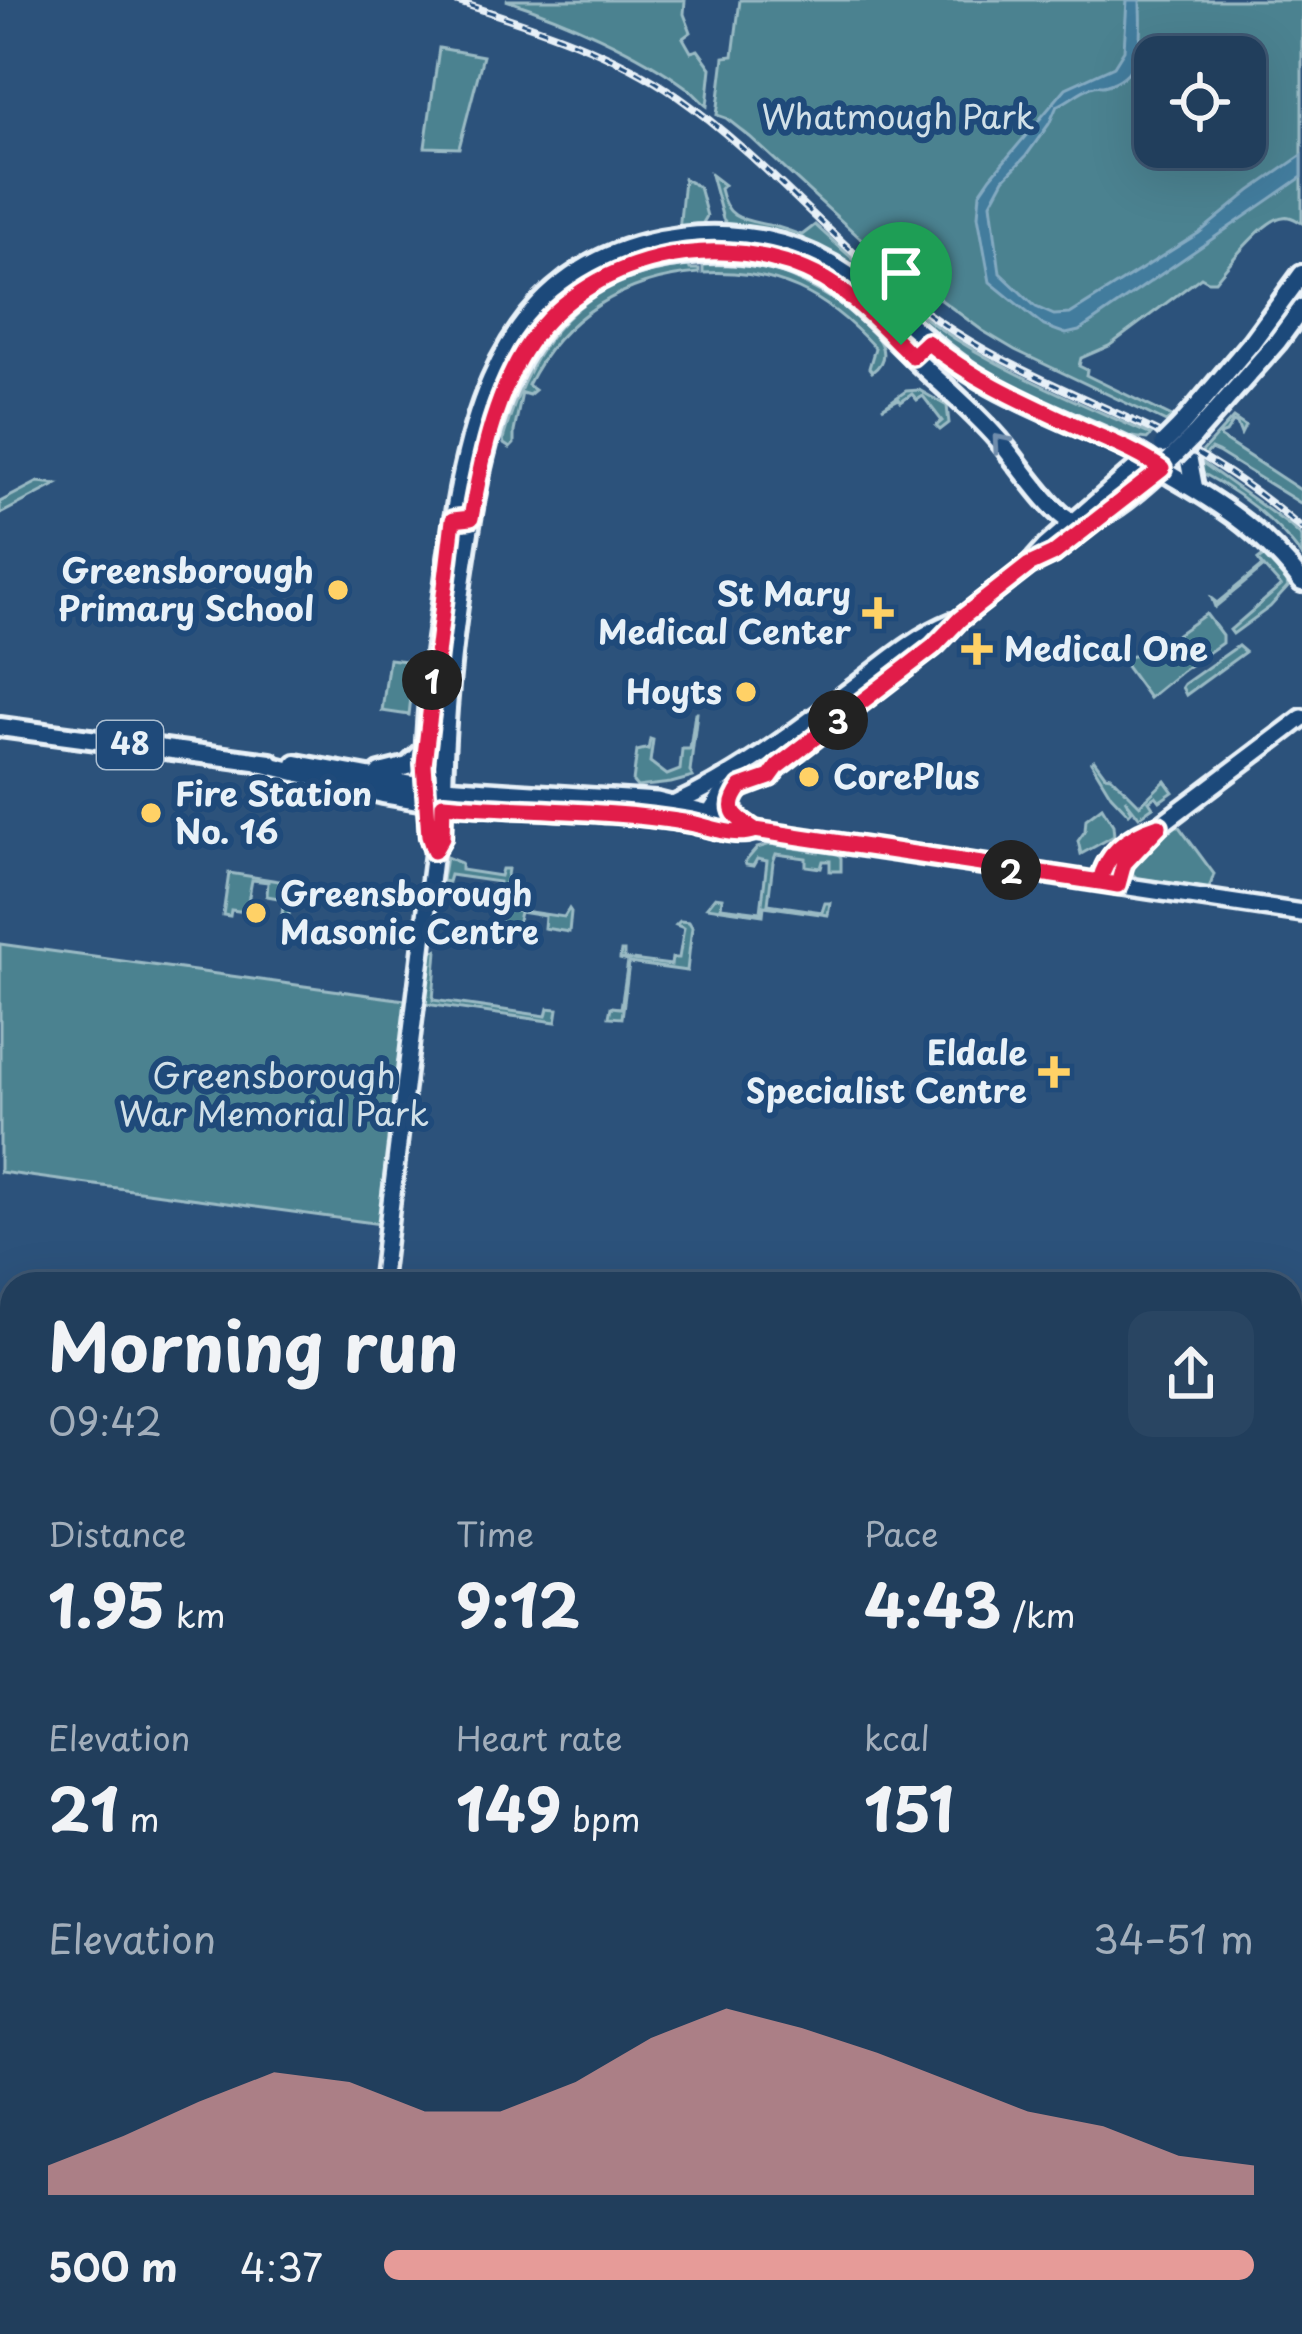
<!DOCTYPE html>
<html lang="en">
<head>
<meta charset="utf-8">
<style>
  body { margin:0; font-family:"Playpen Sans",sans-serif; background:#294562; color:#f1f3f6; height:100vh; display:flex; flex-direction:column; font-size:45px; white-space:nowrap }
  * { box-sizing:border-box; margin:0 }
  p { font-size:39px; color:#a2aebb }
  .icon { flex:none; width:66px; height:66px; fill:none; stroke:currentColor; stroke-width:2; stroke-linecap:round; stroke-linejoin:round }
  .map { position:relative; flex:1; overflow:hidden }
  .sheet { position:absolute; left:0px; top:1272px; width:1302px; height:1062px; display:flex; flex-direction:column; background:#213e5c; border-radius:36px 36px 0 0; box-shadow:0 12px 48px #0002,0 0 0 3px #3e5772 }
  .sheet>* { flex:none }
  .fabs { position:absolute; left:1134px; top:36px; display:grid; gap:24px }
  .fabs a { display:grid; place-items:center; width:132px; height:132px; border-radius:24px; background:#213e5c; box-shadow:0 12px 48px #0002,0 0 0 3px #3e5772; font-size:60px }
  .pin { position:absolute; display:grid; place-items:center; width:102px; height:102px; color:#fff; margin:-123px -51px; border-radius:50% 50% 50% 0; rotate:-45deg; box-shadow:0 0 12px #0007 }
  .pin .icon { rotate:45deg }
  .km { position:absolute; width:60px; height:60px; margin:-30px; border-radius:50%; background:#222; color:#fff; font-size:33px; line-height:60px; text-align:center }
  .round { display:grid; place-items:center; flex:none; width:126px; height:126px; border-radius:24px; background:#294562 }
  .headline { display:flex; align-items:center; justify-content:space-between; height:204px; padding:0 48px }
  h1 { font-size:66px; font-weight:700; line-height:90px }
  .stats { display:grid; grid-template-columns:repeat(3,1fr); gap:18px; height:204px; padding:12px 48px }
  .stats div { display:grid; align-content:center }
  .stats b { font-size:60px; font-weight:700 }
  .stats small { font-size:33px; font-weight:400 }
  .stats p { font-size:33px }
  .chart { height:336px; padding:24px 48px }
  .chart p { display:flex; justify-content:space-between }
  .chart svg { width:100%; height:216px; margin-top:12px; fill:#e69b98; opacity:.7 }
  ul { padding:0 48px; list-style:none; font-size:39px }
  li { display:grid; grid-template-columns:192px 144px 1fr; align-items:center; height:90px }
  li i { height:30px; border-radius:15px; background:#e69b98 }
  .map>svg:first-child { display:block }
</style>
</head>
<body>
<div class="map">
<svg width="1302" height="2334" viewBox="0 0 1302 2334">
  <rect width="100%" height="100%" fill="#2c527b"/>
  <filter id="ink" filterUnits="userSpaceOnUse"><feTurbulence type="fractalNoise" baseFrequency=".00833" numOctaves="2"/><feDisplacementMap in="SourceGraphic" scale="24" xChannelSelector="R" yChannelSelector="G"/><feConvolveMatrix kernelMatrix="1 2 1 2 8 2 1 2 1" color-interpolation-filters="sRGB"/></filter>
  <g filter="url(#ink)">
    <g fill="#4c8290" stroke="#9abac4" stroke-width="3" fill-rule="evenodd">
      <path d="M506,0H685L684,14L691,32L683,38L691,52L698,50L711,68L707,106C699,100 695,93 686,87C637,51 564,19 506,0Z"/>
      <path d="M740,0H1302V223C1296,220 1290,215 1283,217C1263,220 1228,265 1215,281H1208L1201,277L1109,346L1081,358L1079,366L1087,370L1086,375L1172,417L1166,422L1015,350L983,331L871,248L750,137L726,118L717,115L724,57L733,56ZM1155,57H1245V147H1155Z"/>
      <path d="M439,48L483,56L459,148L425,147Z"/>
      <path d="M711,175L724,185L720,189C727,222 747,220 773,226C782,228 792,232 802,235L815,225C854,260 893,296 936,326C1002,372 1079,402 1151,435L1147,439L1124,436L969,365L877,288L730,227L723,219Z"/>
      <path d="M684,179L699,187L707,216L700,228L679,231Z"/>
      <path d="M703,265C728,264 754,265 778,272C805,281 918,339 872,372L869,368L875,348C826,294 777,269 703,273Z"/>
      <path d="M689,266L690,269H699V273C624,279 562,316 528,385L535,390L529,395L522,393L514,432V444L510,448L504,444L503,439C532,340 579,277 689,266Z"/>
      <path d="M919,390L947,406L949,423L940,430L936,426L942,421L923,396L917,400L912,394L901,402L899,399L882,408L906,391Z"/>
      <path d="M1233,418L1245,426L1241,434L1237,424L1233,422L1226,433L1220,435L1221,438L1302,491V504L1218,452L1211,449L1200,461L1289,525L1302,537V556C1275,520 1239,492 1199,471L1197,461L1200,454Z"/>
      <path d="M38,482L57,484L0,514V502Z"/>
      <path d="M1262,557H1268L1286,577L1288,587L1270,607L1233,634L1230,630L1281,586L1264,567L1215,607L1212,599L1217,603L1262,566L1258,560Z"/>
      <path d="M1206,614L1222,635V643L1182,671L1149,698L1115,651L1107,655L1105,652L1121,649L1123,658L1152,652Z"/>
      <path d="M1238,646L1245,652L1186,695L1182,687L1184,684Z"/>
      <path d="M389,659L415,662L409,715L382,711Z"/>
      <path d="M695,713H697L690,772L693,777L671,783L637,787L633,782L637,751L645,749L648,750L650,739L653,740L650,762L667,775L680,770L682,749H690Z"/>
      <path d="M1094,760L1105,775L1111,776L1140,805L1165,781L1173,792L1160,801L1156,796L1149,801L1153,807L1139,817L1125,799L1132,811L1129,814L1111,795L1091,762Z"/>
      <path d="M1102,807L1113,825L1114,836L1081,854L1078,841L1085,831L1086,819Z"/>
      <path d="M1177,824L1214,874L1209,889L1137,878L1130,872C1133,851 1160,837 1177,824Z"/>
      <path d="M771,844L819,852L826,849L838,853L841,858V871H830V861H823L821,868L806,866V858L776,854L773,862L768,904L822,912L825,903H830L828,915L764,906L763,915L707,907L715,897L722,898L721,907L761,912L767,861L757,859L753,866L746,865L745,862L757,848Z"/>
      <path d="M446,857L461,863V870L500,876L502,869H508L506,882L499,891V882L450,875L448,882L442,881Z"/>
      <path d="M229,873L292,883L289,915L282,914L284,899L267,896L268,882L252,880L246,912L231,910L230,916L223,915Z"/>
      <path d="M495,907L564,917L569,909L571,912L569,932L544,928L545,916L520,912L517,925L493,921Z"/>
      <path d="M680,921L689,922L692,927L687,971L629,963L622,1018L609,1017L611,1007L621,1008L628,961L620,959L621,951H624V959L671,965L672,958H679L684,928L676,925Z"/>
      <path d="M0,944L405,1000L408,1002L381,1224L0,1172Z"/>
      <path d="M437,950L433,1000L546,1016L548,1008L558,1009L556,1022L425,1004L431,951Z"/>
      <path d="M1290,2017L1302,2022V2077L1290,2073Z"/>
    </g>
    <path fill="#427b9d" stroke="#84aac1" stroke-width="3" d="M1127,0H1140C1140,32 1147,71 1110,84C1096,89 1106,83 1091,87C1079,91 1069,101 1057,106L1049,124L1026,156L1004,179L991,203L1000,273L1036,307L1054,315L1070,314L1199,233L1250,191L1302,155V177L1079,331L1066,334L1044,326L990,282L978,216L980,193L991,177L1066,88L1114,66L1124,50Z"/>
    <g fill="none" stroke-linecap="round" stroke-linejoin="round">
      <path stroke="#84aac1" stroke-width="3" d="M1290,2050L1302,2056"/>
      <g stroke="#e8f1f8" stroke-width="24">
        <g id="secondary">
          <path d="M1037,562L1053,554L1096,520"/>
          <path d="M443,787L657,801L741,822L755,831"/>
          <path d="M427,802L429,836L434,851"/>
          <path d="M675,804C736,776 791,735 845,694C879,669 912,638 952,622"/>
          <path d="M702,825L721,796L769,777L779,766L937,644L960,619L1029,565L1045,547L1147,458"/>
          <path d="M1100,882C1105,856 1126,838 1151,828"/>
          <path d="M1117,885L1125,860L1159,826L1302,718"/>
          <path d="M381,1284L434,851L442,837L443,804C525,811 609,809 690,823C711,827 734,838 755,831L1302,913"/>
          <path d="M608,2334L611,2322"/>
        </g>
      </g>
      <g stroke="#e8f1f8" stroke-width="26">
        <g id="primary">
          <path d="M1180,427L1252,342L1302,274"/>
          <path d="M1193,437L1277,342L1302,308"/>
          <path d="M1189,461L1194,487"/>
          <path d="M0,727L270,763"/>
          <path d="M260,763L383,794L443,804C443,727 451,653 462,577C483,434 508,275 682,255C737,248 793,257 839,289C866,308 889,334 913,357C941,384 972,409 998,439C1014,457 1050,512 1070,521C1097,532 1156,475 1174,456"/>
          <path d="M296,764L413,785L436,787"/>
          <path d="M380,773L408,766L425,750"/>
          <path d="M427,802C421,735 433,669 442,603C461,460 480,284 647,243C691,232 738,232 782,244C866,266 915,344 991,385C1036,410 1085,428 1131,450C1148,458 1161,470 1177,479C1229,509 1264,534 1302,582"/>
        </g>
      </g>
      <use href="#secondary" stroke="#1f4a7a" stroke-width="15"/>
      <use href="#primary" stroke="#1f4a7a" stroke-width="16"/>
      <g stroke="#e8f1f8" stroke-width="8">
        <path id="rail" d="M452,0C530,25 609,49 677,96C777,166 851,267 955,332C1024,376 1102,404 1175,441C1221,465 1263,495 1302,529"/>
      </g>
      <use href="#rail" stroke="#1f4a7a" stroke-width="3" stroke-dasharray="9" stroke-linecap="butt"/>
      <g stroke="#e8f1f8" stroke-width="26" stroke-linecap="butt">
        <g id="primary-bridge">
          <path d="M1163,444L1180,427"/>
          <path d="M1174,456L1193,437"/>
        </g>
      </g>
      <use href="#primary-bridge" stroke="#1f4a7a" stroke-width="16"/>
    </g>
    <defs><path id="oneway-chevron" d="M-2-3.5L2.5 0L-2 3.5" fill="none" stroke-width="1.6" stroke-linecap="round" stroke-linejoin="round" transform="scale(3)"/></defs>
    <use stroke="#6f8dac" href="#oneway-chevron" transform="translate(1000 442) rotate(-131)"/>
  </g>
  <g fill="none" stroke-linecap="round" stroke-linejoin="round" filter="url(#ink)">
    <g stroke="#fff" stroke-width="24">
      <path id="route" d="M901,345C877,321 853,296 824,279C725,224 583,254 523,352C493,402 481,462 471,518L453,520L424,764L429,836L434,851L442,837L443,804C525,811 609,809 690,823C711,827 735,838 755,830C876,849 997,865 1118,885L1124,863L1159,826C1131,835 1106,852 1100,882L755,830C736,817 723,811 741,787L770,777L778,766L933,647L960,619L1029,565L1053,554L1162,469C1138,452 1111,442 1085,430C1029,404 975,381 927,342L912,356L901,345"/>
    </g>
    <use href="#route" stroke="#e11d48" stroke-width="15"/>
  </g>
  <g fill="#ffd166" stroke="#1f4a7a" stroke-width="4.5">
    <circle cx="338" cy="590" r="12"/>
    <path d="M872 595h12v12h12v12h-12v12h-12v-12h-12v-12h12z"/>
    <path d="M971 631h12v12h12v12h-12v12h-12v-12h-12v-12h12z"/>
    <circle cx="746" cy="692" r="12"/>
    <circle cx="809" cy="777" r="12"/>
    <circle cx="151" cy="813" r="12"/>
    <circle cx="256" cy="913" r="12"/>
    <path d="M1048 1054h12v12h12v12h-12v12h-12v-12h-12v-12h12z"/>
  </g>
  <g text-anchor="middle" stroke-width="12" stroke-linejoin="round" paint-order="stroke">
    <rect fill="#1f4a7a" stroke="#acbfd2" stroke-width="3" x="97" y="721" width="66" height="48" rx="9"/>
    <g font-size="30" font-weight="bold" fill="#e8f1f8">
      <text x="130" y="755">48</text>
    </g>
    <g font-size="33" fill="#d1e0e8" stroke="#1f4a7a">
      <text x="898" y="129">Whatmough Park</text>
      <text x="274" y="1088">Greensborough<tspan x="274" dy="38">War Memorial Park</tspan></text>
    </g>
    <g font-size="33" font-weight="bold" fill="#e8f1f8" stroke="#1f4a7a" text-anchor="end">
      <text x="314" y="583">Greensborough<tspan x="314" dy="38">Primary School</tspan></text>
      <text x="851" y="606">St Mary<tspan x="851" dy="38">Medical Center</tspan></text>
      <text x="1004" y="661" text-anchor="start">Medical One</text>
      <text x="722" y="704">Hoyts</text>
      <text x="833" y="789" text-anchor="start">CorePlus</text>
      <text x="175" y="806" text-anchor="start">Fire Station<tspan x="175" dy="38">No. 16</tspan></text>
      <text x="280" y="906" text-anchor="start">Greensborough<tspan x="280" dy="38">Masonic Centre</tspan></text>
      <text x="1027" y="1065">Eldale<tspan x="1027" dy="38">Specialist Centre</tspan></text>
    </g>
  </g>
</svg>
<div class="fabs">
<a><svg class="icon" aria-label="locate" viewBox="0 0 24 24"><circle cx="12" cy="12" r="6"/><path d="M12 2v4M12 18v4M2 12h4M18 12h4"/></svg></a>
</div>
<div class="pin" style="left:901px;top:345px;background:#1e9e55"><svg class="icon" aria-label="arrive" viewBox="0 0 24 24"><path d="M6 21V4h12l-3 4 3 4H6"/></svg></div>
<b class="km" style="left:432px;top:680px">1</b>
<b class="km" style="left:1011px;top:870px">2</b>
<b class="km" style="left:838px;top:720px">3</b>
<section class="sheet">
<div class="headline"><div><h1>Morning run</h1><p>09:42</p></div><a class="round"><svg class="icon" aria-label="share" viewBox="0 0 24 24"><path d="M12 15V3M7 8l5-5 5 5M5 13v7h14v-7"/></svg></a></div>
<div class="stats">
<div><p>Distance</p><b>1.95<small> km</small></b></div>
<div><p>Time</p><b>9:12</b></div>
<div><p>Pace</p><b>4:43<small> /km</small></b></div>
</div>
<div class="stats">
<div><p>Elevation</p><b>21<small> m</small></b></div>
<div><p>Heart rate</p><b>149<small> bpm</small></b></div>
<div><p>kcal</p><b>151</b></div>
</div>
<div class="chart"><p><span>Elevation</span>34–51 m</p>
<svg viewBox="0 0 160 44" preserveAspectRatio="none"><path d="M0 44V38L10 32L20 25L30 19L40 21L50 27L60 27L70 21L80 12L90 6L100 10L110 15L120 21L130 27L140 30L150 36L160 38V44z"/></svg>
</div>
<ul>
<li><b>500 m</b>4:37<i style="width:100%"></i></li>
</ul>
</section>
</div>
</body>
</html>
